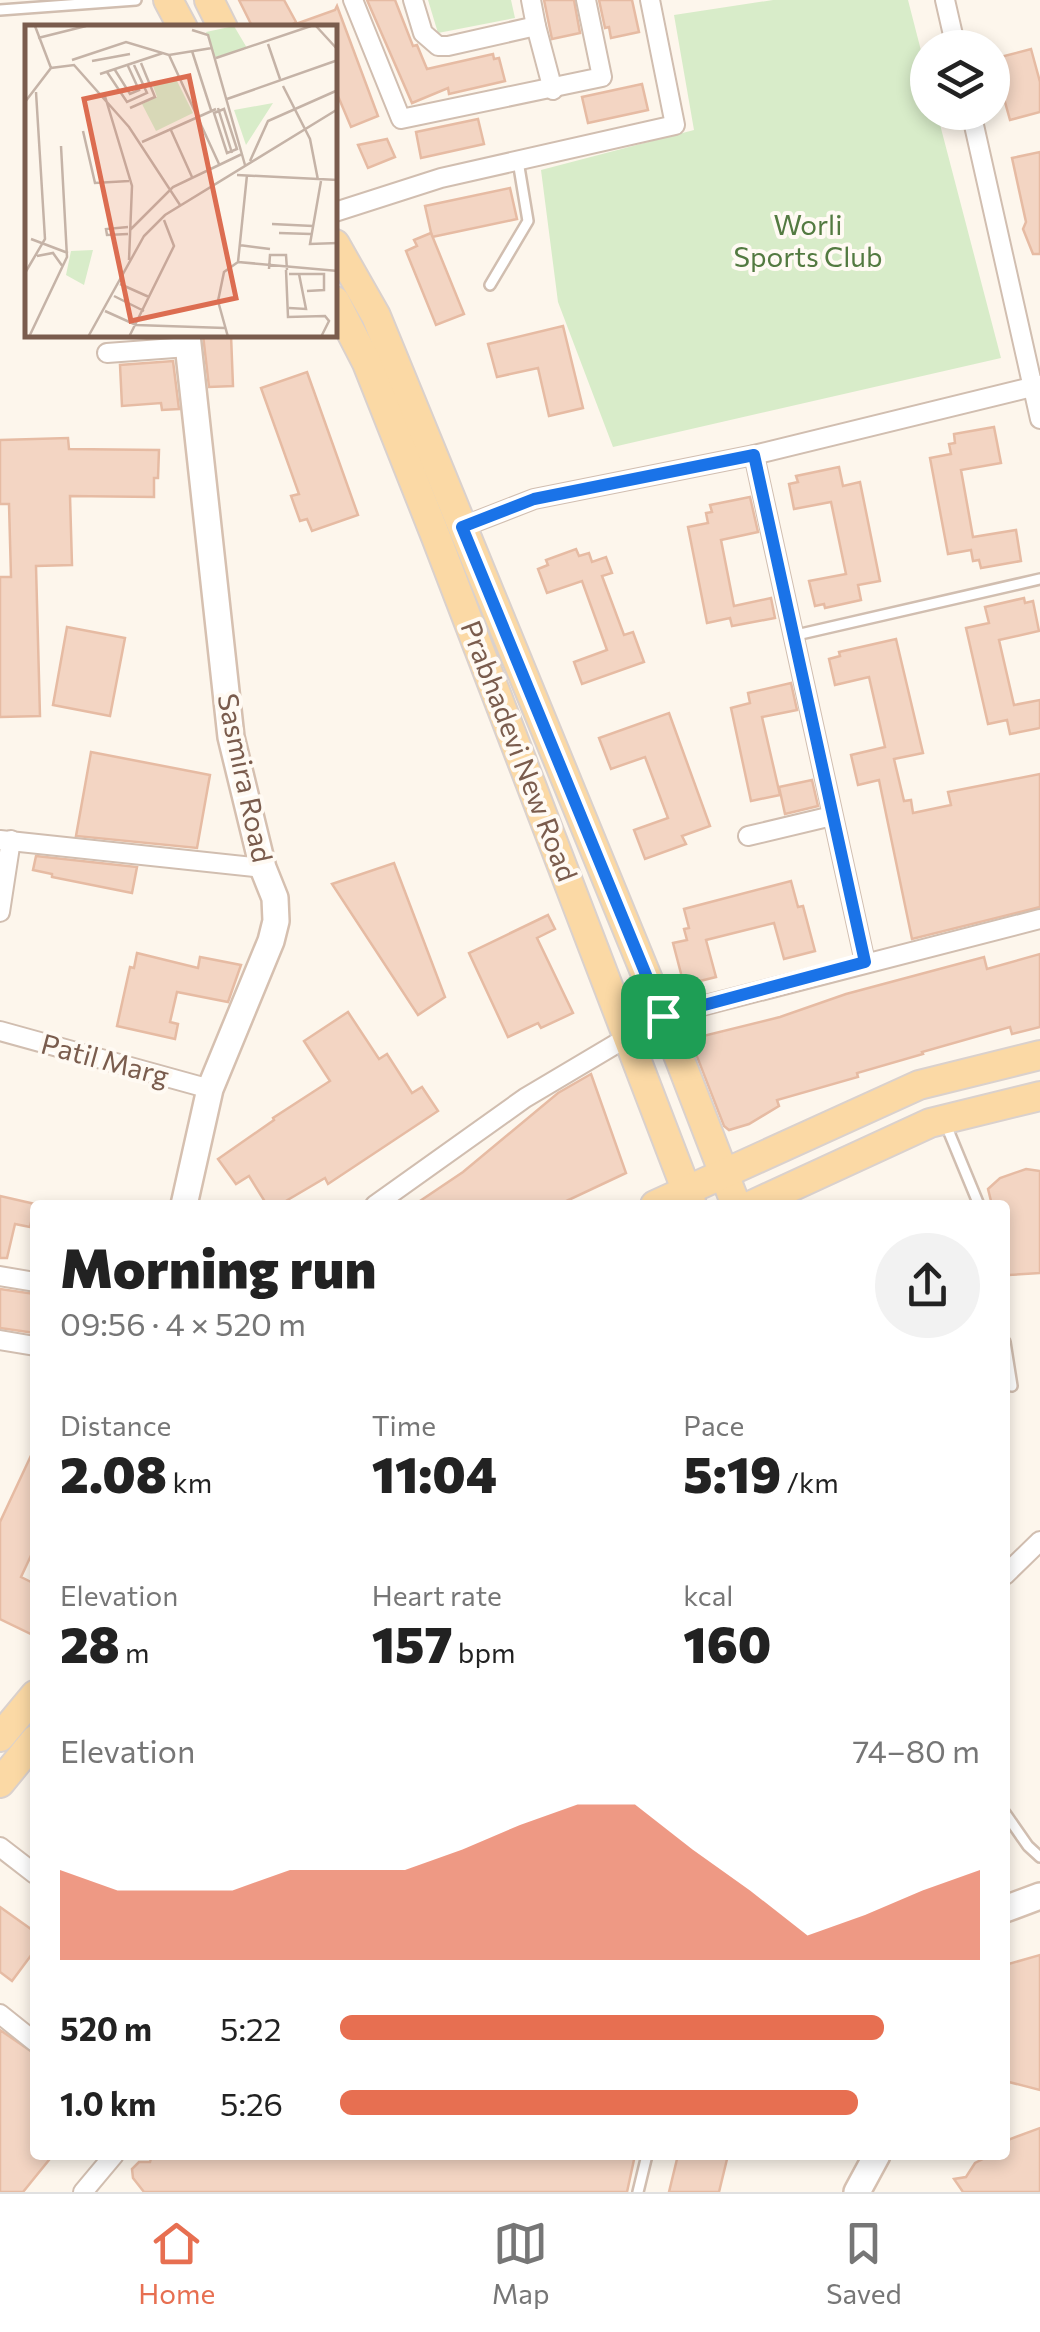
<!DOCTYPE html>
<html lang="en">
<head>
<meta charset="utf-8">
<style>
  body { margin:0; font-family:Commissioner,sans-serif; background:#f2f2f2; color:#222; height:100vh; display:flex; flex-direction:column; font-size:38px; white-space:nowrap }
  * { box-sizing:border-box; margin:0 }
  p { font-size:32px; color:#767676 }
  .icon { flex:none; width:55px; height:55px; fill:none; stroke:currentColor; stroke-width:2; stroke-linecap:round; stroke-linejoin:round }
  .map { position:relative; flex:1; overflow:hidden }
  .details { position:absolute; left:30px; top:1200px; width:980px; height:960px; display:flex; flex-direction:column; background:#fff; border-radius:10px; box-shadow:0 5px 15px #0003 }
  .details>* { flex:none }
  .buttons { position:absolute; left:910px; top:30px; display:grid; gap:20px }
  .buttons a { display:grid; place-items:center; width:100px; height:100px; border-radius:50%; background:#fff; box-shadow:0 5px 15px #0003; font-size:50px }
  .pin { position:absolute; display:grid; place-items:center; width:85px; height:85px; color:#fff; margin:-42px; border-radius:20px; box-shadow:0 5px 15px #0006 }
  .round { display:grid; place-items:center; flex:none; width:105px; height:105px; border-radius:52px; background:#f2f2f2 }
  .head { display:flex; align-items:center; justify-content:space-between; height:170px; padding:0 30px }
  h1 { font-size:55px; font-weight:800; line-height:75px }
  .figures { display:grid; grid-template-columns:repeat(3,1fr); gap:15px; height:170px; padding:10px 30px }
  .figures div { display:grid; align-content:center }
  .figures b { font-size:50px; font-weight:800 }
  .figures small { font-size:28px; font-weight:400 }
  .figures p { font-size:28px }
  .chart { height:280px; padding:20px 30px }
  .chart p { display:flex; justify-content:space-between }
  .chart svg { width:100%; height:180px; margin-top:10px; fill:#e76f51; opacity:.7 }
  ul { padding:0 30px; list-style:none; font-size:32px }
  li { display:grid; grid-template-columns:160px 120px 1fr; align-items:center; height:75px }
  li i { height:25px; border-radius:12px; background:#e76f51 }
  .menu { display:flex; justify-content:space-around; align-items:center; height:140px; border-top:2px solid #e0e0e0; background:#fff; font-size:28px; color:#767676 }
  .menu a { display:grid; justify-items:center; gap:5px }
  .menu .active { color:#e76f51 }
  .map>svg:first-child { display:block }
</style>
</head>
<body>
<div class="map">
<svg width="1040" height="2192" viewBox="0 0 1040 2192">
  <rect width="100%" height="100%" fill="#fdf6ec"/>
  <g fill="#d8ecc9">
    <path d="M428,0H511L515,18L438,33Z"/>
    <path d="M773,0H908L927,74L928,112L937,113L1001,358L613,447L558,302L541,170L694,130L674,15Z"/>
  </g>
  <g fill="#f3d5c3" stroke="#e6bba3" stroke-width="2.5">
    <path d="M239,0H284L296,22L286,28H253Z"/>
    <path d="M367,0H395L413,46L417,45L427,69L493,54L494,59L499,58L505,81L449,94L448,88L412,103Z"/>
    <path d="M544,0H574L580,33L552,39Z"/>
    <path d="M599,0H632L639,32L611,38L609,27L605,28Z"/>
    <path d="M337,6L378,116L351,127L335,89V28L293,25L335,10Z"/>
    <path d="M1031,49L1040,82V112L1010,120L993,59Z"/>
    <path d="M642,84L648,110L588,123L582,97Z"/>
    <path d="M478,119L484,144L421,158L416,132Z"/>
    <path d="M387,139L395,157L368,168L358,145Z"/>
    <path d="M1040,152V254H1033L1023,229L1026,222L1012,158Z"/>
    <path d="M510,188L517,219L432,237L425,206Z"/>
    <path d="M431,233L464,314L436,325L406,251L417,246L414,240Z"/>
    <path d="M563,326L583,408L549,416L538,368L497,377L488,344Z"/>
    <path d="M203,335H231L233,386L209,387Z"/>
    <path d="M173,361L179,409L162,410L161,403L122,406L120,365Z"/>
    <path d="M307,372L358,515L312,531L307,519L300,521L291,496L299,494L261,388Z"/>
    <path d="M994,427L1001,463L961,470L973,537L1016,530L1021,561L981,568L979,560L973,561L971,550L948,554L930,458L951,454L949,444L955,443L954,434Z"/>
    <path d="M68,438L69,449L159,450L158,478H154V497L70,496L72,565L36,566L40,716L0,717V577H11L9,504H0V440Z"/>
    <path d="M839,467L843,486L860,482L880,581L858,585L861,600L825,608L824,604L815,606L809,581L846,574L831,502L794,509L789,484L798,482L796,476Z"/>
    <path d="M750,497L758,532L721,540L734,606L771,598L775,618L732,626L730,618L707,623L688,527L708,523L706,513L712,512L710,505Z"/>
    <path d="M576,549L579,556L589,553L592,562L606,557L612,573L602,576L624,635L633,632L644,662L582,684L574,662L607,650L582,581L547,593L538,569L548,565L546,560Z"/>
    <path d="M1024,598L1025,603L1033,601L1039,631L999,640L1014,705L1040,700V728L1010,734L1007,720L988,724L966,628L989,623L985,607Z"/>
    <path d="M67,627L125,638L110,716L53,705Z"/>
    <path d="M896,639L923,753L894,759L904,801L911,800L913,813L951,805L948,792L1040,774V907L912,939L879,780L858,785L851,755L885,747L869,677L835,685L829,659L840,656L839,652Z"/>
    <path d="M791,683L797,710L762,717L780,795L751,801L731,708L750,703L748,693Z"/>
    <path d="M669,713L710,826L682,836L686,844L645,859L634,830L668,818L645,757L611,769L599,738Z"/>
    <path d="M91,752L210,775L197,848L76,836Z"/>
    <path d="M812,780L818,806L785,814L779,787Z"/>
    <path d="M36,856L137,867L132,893L52,877V874L33,870Z"/>
    <path d="M394,863L445,997L418,1015L332,884Z"/>
    <path d="M791,881L798,907L803,906L815,951L784,959L774,923L706,940L716,977L684,985L673,943L687,940L684,929L689,928L684,909Z"/>
    <path d="M548,915L555,929L537,938L573,1013L541,1028L538,1023L508,1037L469,953Z"/>
    <path d="M137,953L198,968L200,957L241,965L228,1002L177,992L170,1022L178,1024L175,1039L117,1026L130,967L134,968Z"/>
    <path d="M1040,954V1027L1012,1034L1010,1027L922,1052L923,1054L857,1073L858,1077L777,1100L779,1106L749,1124L729,1130L724,1126L696,1054L703,1036L780,1017L846,994L984,957L987,969Z"/>
    <path d="M348,1012L379,1059L387,1054L412,1093L422,1087L438,1111L328,1184L325,1178L279,1205H267L249,1176L236,1184L218,1159L274,1120L273,1118L330,1081L304,1041Z"/>
    <path d="M591,1074L626,1173L558,1205H414L463,1172L558,1093Z"/>
    <path d="M1026,1169L1040,1171V1273L1009,1275L1005,1260V1205H992L988,1189L1000,1178Z"/>
    <path d="M0,1196L35,1204L30,1227L15,1224L7,1258H0Z"/>
    <path d="M0,1289L35,1294V1333L0,1328Z"/>
    <path d="M35,1447V1547L21,1577L35,1584V1636L0,1619V1522Z"/>
    <path d="M0,1907L35,1932V1950L12,1981L0,1972Z"/>
    <path d="M1040,1955V2090L1005,2081V1965Z"/>
    <path d="M0,2030L35,2054V2155H53L23,2192H0Z"/>
    <path d="M1040,2128V2192H963L954,2179L966,2177L975,2163L991,2155H1005V2141Z"/>
    <path d="M152,2155H635L627,2192H144L133,2178L132,2169L139,2162H150Z"/>
    <path d="M678,2155H728L719,2192H669Z"/>
  </g>
  <g fill="none" stroke-linecap="round" stroke-linejoin="round">
    <g stroke="#d1beb0" stroke-width="14">
      <g id="lane">
        <path d="M0,10L136,0"/>
        <path d="M490,285L528,221L518,161"/>
        <path d="M792,636L1040,579"/>
        <path d="M946,1125L979,1205"/>
        <path d="M1005,1342L1012,1386"/>
        <path d="M1005,1813L1028,1846L1040,1857"/>
        <path d="M638,2192L647,2155"/>
      </g>
    </g>
    <g stroke="#d1beb0" stroke-width="22">
      <g id="street">
        <path d="M353,0L401,119L602,77L586,0"/>
        <path d="M413,0L423,33L438,46H448L536,26L531,0"/>
        <path d="M945,0L956,48"/>
        <path d="M536,26L553,90"/>
        <path d="M971,112L1040,419"/>
        <path d="M335,212L441,178L675,125L650,0"/>
        <path d="M107,353L188,347"/>
        <path d="M754,455L865,962"/>
        <path d="M462,527L534,499L754,455L1040,385"/>
        <path d="M748,836L832,816"/>
        <path d="M0,840L263,868"/>
        <path d="M0,912L11,840"/>
        <path d="M0,1031L210,1089"/>
        <path d="M375,1205L525,1098L663,1016L1040,919"/>
        <path d="M0,1276L35,1282"/>
        <path d="M0,1340L35,1346"/>
        <path d="M1005,1575L1040,1541"/>
        <path d="M0,1847L35,1874"/>
        <path d="M0,2014L35,2042"/>
        <path d="M83,2192L114,2155"/>
      </g>
    </g>
    <g stroke="#d6c0b0" stroke-width="30">
      <g id="secondary">
        <path d="M184,1205L210,1089L271,941L276,921L275,898L263,868L231,737L187,335"/>
        <path d="M1005,1909L1040,1896"/>
        <path d="M857,2192L877,2155"/>
      </g>
    </g>
    <g stroke="#dad1cd" stroke-width="32">
      <g id="primary">
        <path d="M168,0L183,28"/>
        <path d="M209,0L223,28"/>
        <path d="M335,244L376,316L663,1016L736,1205"/>
        <path d="M335,301L367,363L436,537L692,1205"/>
        <path d="M655,1205L919,1085L1040,1055"/>
        <path d="M752,1205L930,1123L1040,1096"/>
        <path d="M0,1737L35,1695"/>
        <path d="M0,1783L35,1740"/>
      </g>
    </g>
    <use href="#lane" stroke="#fff" stroke-width="9"/>
    <use href="#street" stroke="#fff" stroke-width="18"/>
    <use href="#secondary" stroke="#fff" stroke-width="25"/>
    <use href="#primary" stroke="#fbd9a5" stroke-width="28"/>
  </g>
  <g fill="none" stroke-linecap="round" stroke-linejoin="round">
    <g stroke="#fff" stroke-width="20">
      <path id="route" d="M754,455L865,962L663,1016L462,527L534,499Z"/>
    </g>
    <use href="#route" stroke="#1a73e8" stroke-width="12"/>
  </g>
  <g text-anchor="middle" stroke-width="8" stroke-linejoin="round" paint-order="stroke">
    <g font-size="28" fill="#537a41" stroke="#fffaf3">
      <text x="808" y="235">Worli<tspan x="808" dy="32">Sports Club</tspan></text>
    </g>
    <g font-size="28" fill="#7a5c4d" stroke="#fffaf3">
      <text transform="translate(519 751) rotate(69)" y="10">Prabhadevi New Road</text>
      <text transform="translate(245 778) rotate(78)" y="10">Sasmira Road</text>
      <text transform="translate(105 1060) rotate(15)" y="10">Patil Marg</text>
    </g>
  </g>
  <g transform="translate(25 25)">
    <rect width="312" height="312" fill="#fdf6ec"/>
    <path d="M209,1L222,23L190,32L181,7ZM150,52L168,88L131,106L117,79L132,72L128,61ZM248,78L221,120L209,85ZM68,225L59,260L41,250L46,226Z" fill="#d8ecc9"/>
    <path fill="none" stroke="#c5b3a7" stroke-width="2.5" d="M10,1L26,43M291,1L313,25M167,5L183,10L220,140M13,13L61,1M243,19L255,54M167,26L186,85M144,30L194,139M191,33L286,1M47,35L101,17L144,30L187,23M67,36L105,29M90,45L105,69L114,65L103,41M82,47L102,77L122,68L109,40M75,49L138,28M258,61L285,114L293,155M79,68L107,161L104,235M202,74L313,35M0,77L26,43L49,40L104,102L155,180M105,83L130,72L116,38M193,83L207,128M199,84L212,124L202,128L189,88ZM145,103L167,152M58,106L70,158L104,156M117,117L191,84M225,136L243,96L313,65M212,150L313,155M296,156L285,219L313,218M247,199L288,201M105,205L148,162L217,129M254,208L286,209M103,209L82,210L81,204L103,202M6,214L43,228M214,220L245,224M12,231L28,228L38,242M213,237L222,150M213,237L313,246M244,244L245,230H261L262,245M261,245L263,292L300,291L304,296L296,312M0,248L20,214L11,67M264,249H299V265L282,266M95,259L124,272M89,271L119,286M264,283L281,284L274,249M80,286L111,300L200,303M4,312L42,232L36,121M63,312L119,211L140,190L313,84M104,312L149,221L139,195M203,312L193,276L199,247L213,237"/>
    <path fill="#dc6d51" fill-opacity="0.15" stroke="#dc6d51" stroke-width="5" d="M164,51L211,273L106,296L59,74Z"/>
    <rect width="312" height="312" fill="none" stroke="#7a5c4d" stroke-width="5"/>
  </g>
</svg>
<div class="buttons">
<a><svg class="icon" aria-label="layers" viewBox="0 0 24 24"><path d="M12 4l9 5-9 5-9-5zM3 14l9 5 9-5"/></svg></a>
</div>
<div class="pin" style="left:663px;top:1016px;background:#1e9e55"><svg class="icon" aria-label="arrive" viewBox="0 0 24 24"><path d="M6 21V4h12l-3 4 3 4H6"/></svg></div>
<section class="details">
<div class="head"><div><h1>Morning run</h1><p>09:56 · 4 × 520 m</p></div><a class="round"><svg class="icon" aria-label="share" viewBox="0 0 24 24"><path d="M12 15V3M7 8l5-5 5 5M5 13v7h14v-7"/></svg></a></div>
<div class="figures">
<div><p>Distance</p><b>2.08<small> km</small></b></div>
<div><p>Time</p><b>11:04</b></div>
<div><p>Pace</p><b>5:19<small> /km</small></b></div>
</div>
<div class="figures">
<div><p>Elevation</p><b>28<small> m</small></b></div>
<div><p>Heart rate</p><b>157<small> bpm</small></b></div>
<div><p>kcal</p><b>160</b></div>
</div>
<div class="chart"><p><span>Elevation</span>74–80 m</p>
<svg viewBox="0 0 160 44" preserveAspectRatio="none"><path d="M0 44V22L10 27L20 27L30 27L40 22L50 22L60 22L70 17L80 11L90 6L100 6L110 17L120 27L130 38L140 33L150 27L160 22V44z"/></svg>
</div>
<ul>
<li><b>520 m</b>5:22<i style="width:85%"></i></li>
<li><b>1.0 km</b>5:26<i style="width:81%"></i></li>
</ul>
</section>
</div>
<nav class="menu">
<a class="active"><svg class="icon" aria-label="home" viewBox="0 0 24 24"><path d="M3 11l9-7 9 7M6 9v11h12V9"/></svg>Home</a>
<a><svg class="icon" aria-label="map" viewBox="0 0 24 24"><path d="M3 6l6-2 6 2 6-2v14l-6 2-6-2-6 2zM9 4v14M15 6v14"/></svg>Map</a>
<a><svg class="icon" aria-label="saved" viewBox="0 0 24 24"><path d="M7 4h10v16l-5-4-5 4z"/></svg>Saved</a>
</nav>
</body>
</html>
